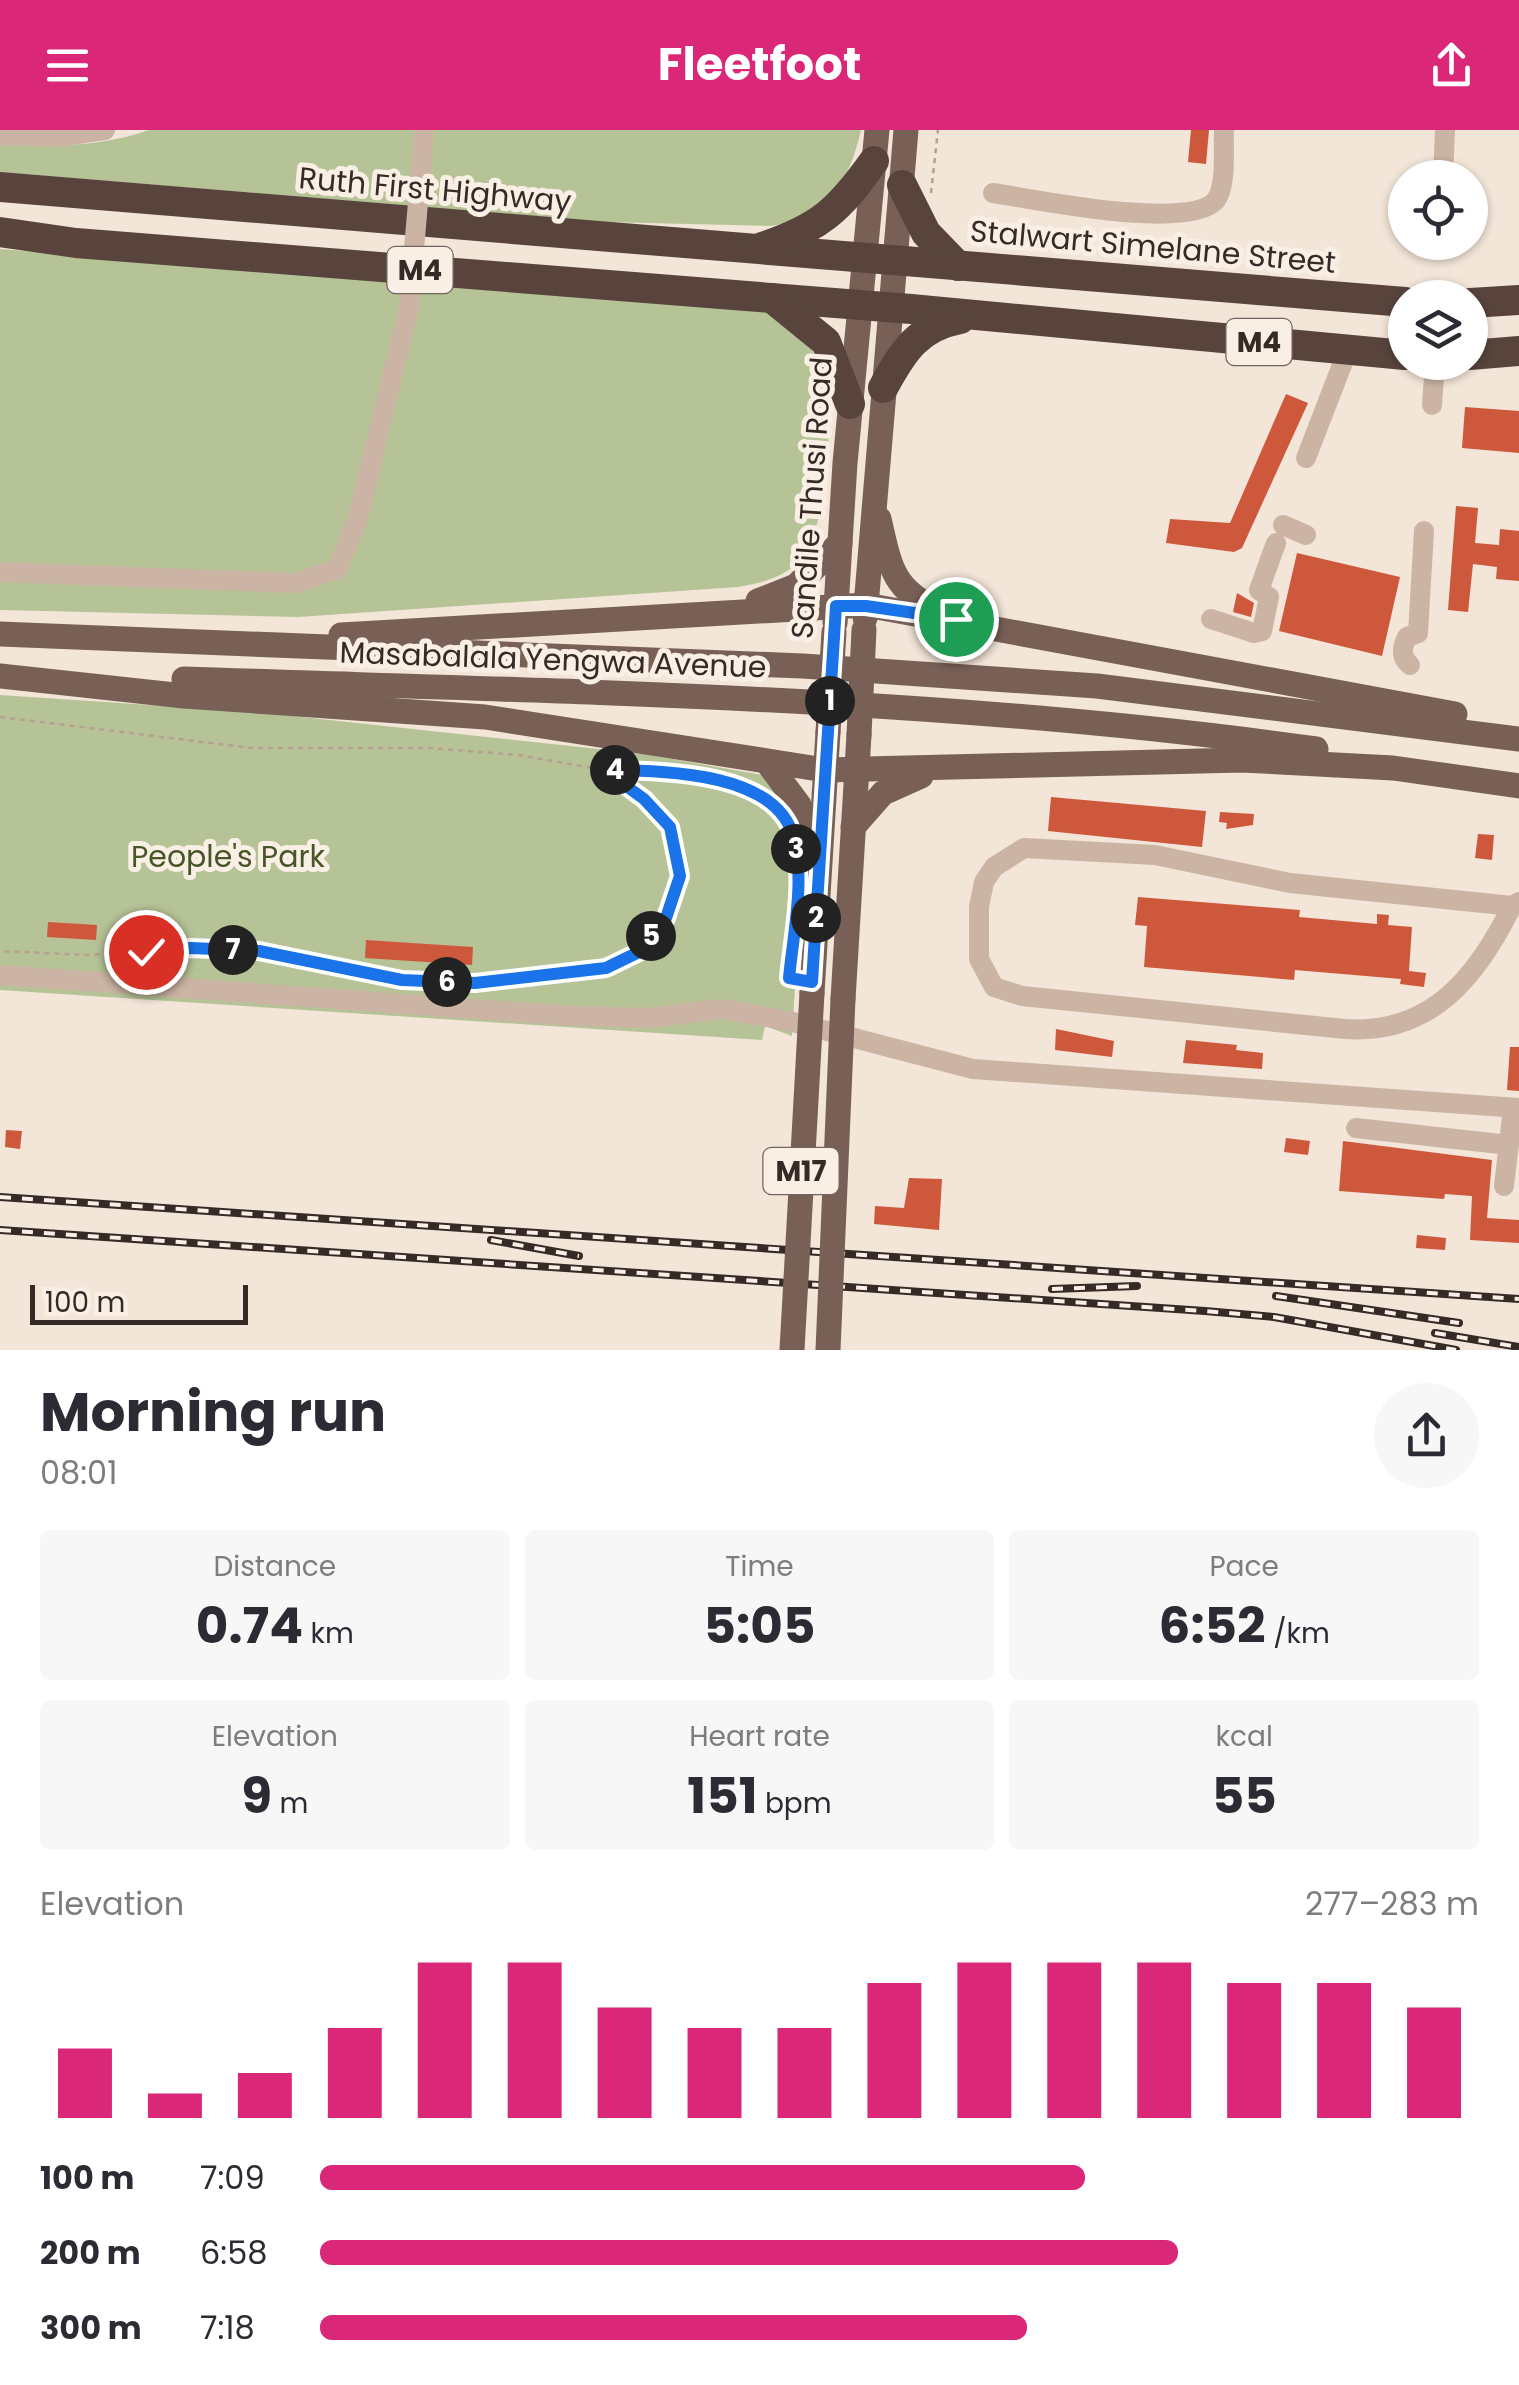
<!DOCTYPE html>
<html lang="en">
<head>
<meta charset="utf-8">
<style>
  body { margin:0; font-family:Poppins,sans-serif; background:#f7f7f7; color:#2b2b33; height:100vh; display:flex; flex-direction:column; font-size:38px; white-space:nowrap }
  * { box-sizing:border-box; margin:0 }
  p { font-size:32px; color:#7c7c81 }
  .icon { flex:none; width:55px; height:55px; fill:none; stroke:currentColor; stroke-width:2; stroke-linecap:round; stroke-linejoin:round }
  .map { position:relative; height:1220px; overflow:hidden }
  .panel { display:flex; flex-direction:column; background:#fff; flex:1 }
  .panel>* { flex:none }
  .fabs { position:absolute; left:1388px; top:30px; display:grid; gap:20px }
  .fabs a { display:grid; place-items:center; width:100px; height:100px; border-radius:50%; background:#fff; box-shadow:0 2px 8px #0004; font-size:50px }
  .scale { position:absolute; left:30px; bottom:25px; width:218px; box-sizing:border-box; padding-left:10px; border:5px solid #362a26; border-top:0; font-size:28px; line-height:35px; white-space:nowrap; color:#362a26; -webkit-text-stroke:8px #faefe5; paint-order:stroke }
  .pin { position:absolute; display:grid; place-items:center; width:85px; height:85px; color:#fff; margin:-42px; border:5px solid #fff; border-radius:50%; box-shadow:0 2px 10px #0007 }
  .km { position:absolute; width:50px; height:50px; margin:-25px; border-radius:50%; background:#222; color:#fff; font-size:28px; line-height:50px; text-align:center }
  .round { display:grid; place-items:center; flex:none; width:105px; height:105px; border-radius:52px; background:#f7f7f7 }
  .summary { display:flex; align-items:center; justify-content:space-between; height:170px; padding:0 40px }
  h1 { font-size:55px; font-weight:700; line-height:75px }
  .metrics { display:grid; grid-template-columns:repeat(3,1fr); gap:15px; height:170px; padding:10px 40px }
  .metrics div { display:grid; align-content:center; border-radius:10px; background:#f7f7f7; text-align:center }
  .metrics b { font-size:50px; font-weight:700 }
  .metrics small { font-size:28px; font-weight:400 }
  .metrics p { font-size:28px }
  .chart { height:280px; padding:20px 40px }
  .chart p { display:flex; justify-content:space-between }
  .chart svg { width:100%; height:180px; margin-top:10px; stroke:#db2777; stroke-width:6 }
  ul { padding:0 40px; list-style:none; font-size:32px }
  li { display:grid; grid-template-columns:160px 120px 1fr; align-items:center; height:75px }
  li i { height:25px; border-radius:12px; background:#db2777 }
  header { display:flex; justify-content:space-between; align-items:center; height:130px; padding:0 40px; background:#db2777; color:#fff; font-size:45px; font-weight:700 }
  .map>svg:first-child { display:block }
</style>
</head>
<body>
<header><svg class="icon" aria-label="menu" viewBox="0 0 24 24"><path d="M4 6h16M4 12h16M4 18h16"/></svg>Fleetfoot<svg class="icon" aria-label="share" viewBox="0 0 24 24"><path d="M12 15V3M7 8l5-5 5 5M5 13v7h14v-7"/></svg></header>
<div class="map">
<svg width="1519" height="1220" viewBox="0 0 1519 1220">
  <rect width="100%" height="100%" fill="#f3e5d8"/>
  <g fill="#b6c397">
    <path d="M149,0H861C849,52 827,90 770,96L604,92L0,42V13C50,17 101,17 149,0Z"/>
    <path d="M0,119L766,181C785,192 805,207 816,227C838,266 830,395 800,430C784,448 760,453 738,457L298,487L0,480Z"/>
    <path d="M0,565L255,582L644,624L768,646L804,709L792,906L765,896L762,910L0,860Z"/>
  </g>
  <g fill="#ce583b">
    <path d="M1191,0H1209L1206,34L1188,32Z"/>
    <path d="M1286,264L1308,273L1242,418L1234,422L1166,413L1170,389L1230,393Z"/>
    <path d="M1465,277L1519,281V323L1462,318Z"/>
    <path d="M1456,376L1478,378L1475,413L1499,415L1500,399L1519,401V451L1496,449L1497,437L1473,434L1468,482L1448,480Z"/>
    <path d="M1297,423L1400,447L1382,526L1279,501Z"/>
    <path d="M1237,463L1254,473L1251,487L1233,482Z"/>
    <path d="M1051,667L1206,681L1202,717L1048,701Z"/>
    <path d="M1220,682L1254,684L1253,695L1226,699L1227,693L1219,692Z"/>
    <path d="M1478,704L1494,705L1492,730L1475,728Z"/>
    <path d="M1138,767L1300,780L1299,787L1377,794V784L1389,785L1388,795L1412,797L1409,841L1426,843L1424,857L1400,854L1401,849L1295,840L1294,850L1144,837L1147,796L1135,795Z"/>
    <path d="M48,792L97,795L96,810L47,807Z"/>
    <path d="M366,810L473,817L472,835L365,828Z"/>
    <path d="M1056,899L1114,911L1112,927L1055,920Z"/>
    <path d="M1186,910L1237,915L1236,920L1263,923L1262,939L1183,933Z"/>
    <path d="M1510,917H1519V961L1507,960Z"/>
    <path d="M6,1000L22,1001L20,1019L5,1017Z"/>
    <path d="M1286,1008L1310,1011L1308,1025L1284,1022Z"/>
    <path d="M1343,1011L1492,1030L1487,1088L1519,1090V1113L1470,1110L1472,1066L1445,1064L1444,1069L1339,1061Z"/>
    <path d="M909,1048L942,1049L939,1100L874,1094L875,1076L904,1078Z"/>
    <path d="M1417,1105L1446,1108L1445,1120L1416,1118Z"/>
  </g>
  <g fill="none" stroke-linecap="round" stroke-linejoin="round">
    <g stroke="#b89e8e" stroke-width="2.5" stroke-dasharray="5 5" stroke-linecap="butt">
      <path d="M931,63L938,0"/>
      <path d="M0,587L252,618H430L518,625L604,640L644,669L670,697L680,745L665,788L639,822L607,838L535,848L475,853L402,850L259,821L191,818L88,825L0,821"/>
      <path d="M606,640L712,650L769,669"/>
      <path d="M791,849L796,724"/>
    </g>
    <g stroke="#ccb4a4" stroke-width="20">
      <path d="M0,5L57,7L105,0"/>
      <path d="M1443,48L1445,0"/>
      <path d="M419,61L424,0"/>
      <path d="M993,63C1034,69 1190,102 1216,70C1227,55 1223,18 1224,0"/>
      <path d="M1432,275L1435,232"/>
      <path d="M1306,328L1347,222"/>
      <path d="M1283,395L1306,405"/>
      <path d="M0,442L297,453L337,439L357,391L409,177"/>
      <path d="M1211,489L1254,503L1262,501L1269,467L1259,460L1276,413"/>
      <path d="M1410,535C1400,527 1402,517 1407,507L1418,503L1424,401"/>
      <path d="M1512,776L1290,753L1155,725L1024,718L994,737L984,752L979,777V829L994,857L1022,866L1345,899C1431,905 1477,847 1512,776L1519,772"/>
      <path d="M0,845L573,886L648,888L722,879L789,891L973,939L1519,978"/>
      <path d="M1356,998L1509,1015"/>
      <path d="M1504,1056L1513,978"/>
    </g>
    <g stroke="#796056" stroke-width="25">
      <path d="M879,389C890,435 891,458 937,480"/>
      <path d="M758,471L796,456L840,413"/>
      <path d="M865,488L906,0"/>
      <path d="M835,493L845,333L877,0"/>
      <path d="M0,504L803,536L1097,556L1519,609"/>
      <path d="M341,505L866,475L1455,584"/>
      <path d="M0,546L184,566L485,587L825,640L1242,630L1393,638L1519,656"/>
      <path d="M184,549C562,562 941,566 1316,619"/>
      <path d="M767,632L799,675L815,718"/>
      <path d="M853,697L883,663L921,646"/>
      <path d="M812,863L828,602"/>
      <path d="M843,869L859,605"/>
    </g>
    <g stroke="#58443c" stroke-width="30">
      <path d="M902,55L926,103L958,136"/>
      <path d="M0,57L1405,172"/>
      <path d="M0,102L76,113L911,179L1405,225"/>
      <path d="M762,117C820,98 839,80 874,31"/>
      <path d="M772,168L826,212L850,274"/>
      <path d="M1470,173L1519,170"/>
      <path d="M1470,225L1519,221"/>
      <path d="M883,258C903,221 918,197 960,189"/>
    </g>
    <g stroke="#362a26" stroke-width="8">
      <g id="rail">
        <path d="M0,1067L1519,1169"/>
        <path d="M0,1100L1205,1181L1274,1187L1456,1220"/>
        <path d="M491,1110L579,1126"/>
        <path d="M1052,1159L1137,1156"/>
        <path d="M1276,1166L1459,1193"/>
        <path d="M1435,1203L1519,1217"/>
      </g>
    </g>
    <use href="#rail" stroke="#faefe5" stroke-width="4" stroke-dasharray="11" stroke-linecap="butt"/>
    <path stroke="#ccb4a4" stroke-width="20" d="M409,177L419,61"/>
    <g stroke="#796056" stroke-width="25">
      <path d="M828,602L834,502"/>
      <path d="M859,605L864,500"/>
      <path d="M792,1220L812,863"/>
      <path d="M828,1220L843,869"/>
    </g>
  </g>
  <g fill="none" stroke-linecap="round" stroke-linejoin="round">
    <g stroke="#fff" stroke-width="20">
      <path id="route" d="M146,822L191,818L259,821L402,850L475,853L606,838L639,822L666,788L680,746L670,697L644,669L604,640C660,641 778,640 794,709C805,752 793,805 789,848L812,852L836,476H866L956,489"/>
    </g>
    <use href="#route" stroke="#1a73e8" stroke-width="12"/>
  </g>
  <g text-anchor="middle" stroke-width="10" stroke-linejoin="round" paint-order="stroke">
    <g fill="#faefe5" stroke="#71655f" stroke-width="2.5">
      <rect x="387.5" y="117" width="65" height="46" rx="8"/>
      <rect x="1226.5" y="189" width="65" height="46" rx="8"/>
      <rect x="763.5" y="1018" width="75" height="46" rx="8"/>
    </g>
    <g font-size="28" font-weight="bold" fill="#362a26">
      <text x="420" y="150">M4</text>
      <text x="1259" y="222">M4</text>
      <text x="801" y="1051">M17</text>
    </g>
    <g font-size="30" fill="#362a26" stroke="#faefe5">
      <text transform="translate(435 60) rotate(5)" y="10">Ruth First Highway</text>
      <text transform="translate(1153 117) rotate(5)" y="10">Stalwart Simelane Street</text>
      <text transform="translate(812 368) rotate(-86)" y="10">Sandile Thusi Road</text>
      <text transform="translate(553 530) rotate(2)" y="10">Masabalala Yengwa Avenue</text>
    </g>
    <g font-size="30" fill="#475628" stroke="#faefe5">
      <text x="228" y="737">People's Park</text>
    </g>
  </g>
</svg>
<div class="fabs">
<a><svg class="icon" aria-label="locate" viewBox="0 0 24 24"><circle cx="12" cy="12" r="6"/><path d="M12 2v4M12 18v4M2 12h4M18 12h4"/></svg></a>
<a><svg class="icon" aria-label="layers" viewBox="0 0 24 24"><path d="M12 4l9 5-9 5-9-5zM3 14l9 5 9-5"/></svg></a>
</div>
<div class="scale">100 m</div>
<div class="pin" style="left:956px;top:489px;background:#1e9e55"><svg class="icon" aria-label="arrive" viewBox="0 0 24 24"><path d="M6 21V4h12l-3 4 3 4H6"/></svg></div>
<div class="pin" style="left:146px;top:822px;background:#d93025"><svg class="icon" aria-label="check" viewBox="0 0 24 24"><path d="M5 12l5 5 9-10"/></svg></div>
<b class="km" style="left:830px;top:571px">1</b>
<b class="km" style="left:816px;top:788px">2</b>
<b class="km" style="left:796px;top:719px">3</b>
<b class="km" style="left:615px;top:640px">4</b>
<b class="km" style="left:651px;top:806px">5</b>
<b class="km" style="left:447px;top:852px">6</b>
<b class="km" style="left:233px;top:820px">7</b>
</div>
<section class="panel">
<div class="summary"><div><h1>Morning run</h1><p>08:01</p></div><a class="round"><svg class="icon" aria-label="share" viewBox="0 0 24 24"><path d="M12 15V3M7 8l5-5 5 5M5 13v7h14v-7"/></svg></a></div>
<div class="metrics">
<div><p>Distance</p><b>0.74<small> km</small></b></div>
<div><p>Time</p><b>5:05</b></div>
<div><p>Pace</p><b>6:52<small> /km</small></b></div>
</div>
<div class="metrics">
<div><p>Elevation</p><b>9<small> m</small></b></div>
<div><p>Heart rate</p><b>151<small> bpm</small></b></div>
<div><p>kcal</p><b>55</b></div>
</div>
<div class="chart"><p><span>Elevation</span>277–283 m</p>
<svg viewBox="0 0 160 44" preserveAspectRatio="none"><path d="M5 44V27M15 44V38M25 44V33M35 44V22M45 44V6M55 44V6M65 44V17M75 44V22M85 44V22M95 44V11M105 44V6M115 44V6M125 44V6M135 44V11M145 44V11M155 44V17"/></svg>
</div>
<ul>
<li><b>100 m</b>7:09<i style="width:66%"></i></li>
<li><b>200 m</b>6:58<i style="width:74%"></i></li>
<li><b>300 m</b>7:18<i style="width:61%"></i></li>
</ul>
</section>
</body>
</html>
